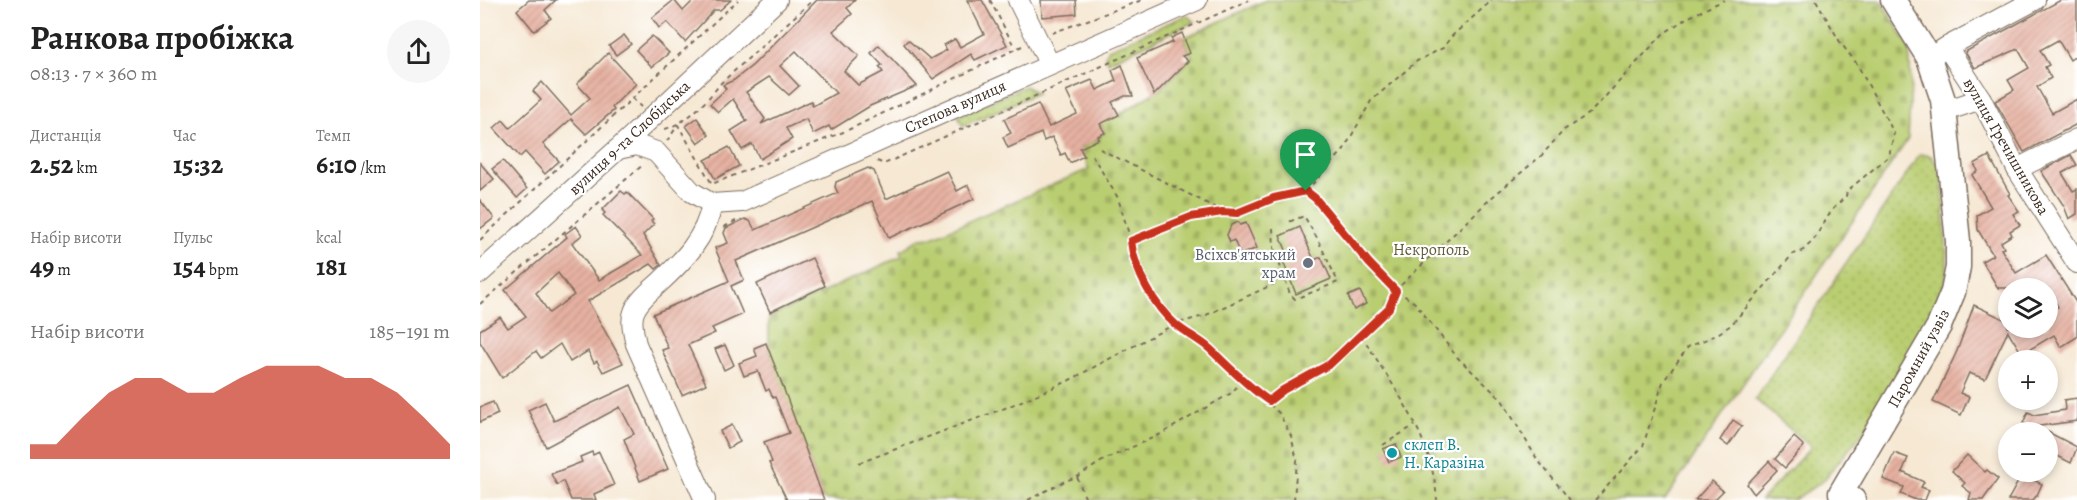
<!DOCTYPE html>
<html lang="uk">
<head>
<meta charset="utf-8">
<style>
  body { margin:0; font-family:Alegreya,serif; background:#f6f6f6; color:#222; height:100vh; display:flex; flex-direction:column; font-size:22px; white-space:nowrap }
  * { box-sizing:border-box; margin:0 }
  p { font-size:20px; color:#767676 }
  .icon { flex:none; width:33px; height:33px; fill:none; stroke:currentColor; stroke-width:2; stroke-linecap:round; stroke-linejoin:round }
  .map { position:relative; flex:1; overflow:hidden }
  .side { display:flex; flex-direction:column; background:#fff; width:480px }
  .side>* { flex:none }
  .fabs { position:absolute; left:1518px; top:278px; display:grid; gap:12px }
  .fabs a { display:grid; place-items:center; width:60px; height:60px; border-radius:50%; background:#fff; box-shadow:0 3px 9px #0003; font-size:30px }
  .pin { position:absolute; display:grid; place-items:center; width:51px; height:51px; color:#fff; margin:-62px -26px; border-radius:50% 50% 50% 0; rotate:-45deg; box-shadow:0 0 6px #0007 }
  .pin .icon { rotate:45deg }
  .round { display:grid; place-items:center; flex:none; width:63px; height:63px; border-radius:32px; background:#f6f6f6 }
  .summary { display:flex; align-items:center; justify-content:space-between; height:102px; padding:0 30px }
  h1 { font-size:33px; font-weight:700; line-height:45px }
  .figures { display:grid; grid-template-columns:repeat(3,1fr); gap:9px; height:102px; padding:6px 30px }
  .figures div { display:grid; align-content:center }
  .figures b { font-size:26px; font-weight:700 }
  .figures small { font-size:16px; font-weight:400 }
  .figures p { font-size:16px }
  .chart { height:168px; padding:12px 30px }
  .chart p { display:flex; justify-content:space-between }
  .chart svg { width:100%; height:108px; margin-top:6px; fill:#c8321e; opacity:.7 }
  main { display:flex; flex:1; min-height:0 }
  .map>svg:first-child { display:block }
</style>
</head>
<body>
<main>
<section class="side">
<div class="summary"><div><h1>Ранкова пробіжка</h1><p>08:13 · 7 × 360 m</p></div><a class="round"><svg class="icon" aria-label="share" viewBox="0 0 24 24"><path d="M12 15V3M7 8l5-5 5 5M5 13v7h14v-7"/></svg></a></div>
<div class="figures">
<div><p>Дистанція</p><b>2.52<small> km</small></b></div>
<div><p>Час</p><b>15:32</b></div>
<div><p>Темп</p><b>6:10<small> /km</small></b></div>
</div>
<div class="figures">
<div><p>Набір висоти</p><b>49<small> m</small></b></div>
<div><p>Пульс</p><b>154<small> bpm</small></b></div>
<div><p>kcal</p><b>181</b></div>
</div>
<div class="chart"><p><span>Набір висоти</span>185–191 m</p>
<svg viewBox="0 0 160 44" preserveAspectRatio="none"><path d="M0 44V38L10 38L20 27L30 17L40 11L50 11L60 17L70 17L80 11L90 6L100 6L110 6L120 11L130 11L140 17L150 27L160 38V44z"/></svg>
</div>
</section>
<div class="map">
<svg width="1597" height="500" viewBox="0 0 1597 500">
  <defs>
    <pattern id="grass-dots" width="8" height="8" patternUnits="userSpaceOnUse" patternTransform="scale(1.5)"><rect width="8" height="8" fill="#b9cd71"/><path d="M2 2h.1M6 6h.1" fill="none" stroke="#a0b061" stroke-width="1.8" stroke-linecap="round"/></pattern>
    <pattern id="cemetery-stones" width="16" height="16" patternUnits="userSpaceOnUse" patternTransform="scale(1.5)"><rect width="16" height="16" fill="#b9cd71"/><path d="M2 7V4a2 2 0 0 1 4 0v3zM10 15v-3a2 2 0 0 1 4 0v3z" fill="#a0b061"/></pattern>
    <pattern id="building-hatch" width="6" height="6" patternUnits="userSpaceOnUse" patternTransform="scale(1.5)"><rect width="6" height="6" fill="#e6b1a1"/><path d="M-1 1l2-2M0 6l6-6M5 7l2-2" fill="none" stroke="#c6988a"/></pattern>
  </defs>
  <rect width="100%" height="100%" fill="#fff"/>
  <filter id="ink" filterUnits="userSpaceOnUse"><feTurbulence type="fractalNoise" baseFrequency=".0167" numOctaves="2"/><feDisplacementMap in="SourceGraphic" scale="12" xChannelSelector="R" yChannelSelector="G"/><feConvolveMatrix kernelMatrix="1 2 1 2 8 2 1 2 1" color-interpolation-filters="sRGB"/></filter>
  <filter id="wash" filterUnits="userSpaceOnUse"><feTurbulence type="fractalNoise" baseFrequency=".008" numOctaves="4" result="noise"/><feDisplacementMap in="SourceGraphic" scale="24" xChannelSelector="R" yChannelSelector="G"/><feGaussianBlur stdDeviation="1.35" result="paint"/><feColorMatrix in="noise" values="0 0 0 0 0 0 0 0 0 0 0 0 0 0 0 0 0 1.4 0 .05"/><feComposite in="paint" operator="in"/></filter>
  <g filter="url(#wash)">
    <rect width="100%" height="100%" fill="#f6e8d3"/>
    <g fill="url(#grass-dots)" stroke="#7a7c48" stroke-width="1.5">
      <path d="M707,15L714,22L628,62L625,56L628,49Z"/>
      <path d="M545,86L557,93L483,126L478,116Z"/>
      <path d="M1440,154L1451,156L1462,171L1467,264L1466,279L1445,336L1394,419L1343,481L1314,500H1281L1331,447L1275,399Z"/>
    </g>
    <path fill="url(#cemetery-stones)" stroke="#7a7c48" stroke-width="1.5" d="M786,0H1400L1429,46L1431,85L1428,139L1185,500H344L289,351V317L422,256L420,251L440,238L452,237L609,169L600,148L619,139L618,136L625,133L614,111L633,118L681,89L712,57L704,38Z"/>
    <g id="blocks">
      <g fill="url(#building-hatch)" fill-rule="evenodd">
        <path d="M49,0H76L65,10L71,18L54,31L37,10Z"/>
        <path d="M194,0L203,11L214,0H251L240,10H234L205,42L187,22L179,28L172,18Z"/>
        <path d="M337,0H375L367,8L372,14L353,31L379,56L364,71L378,85L403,72L399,67L402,65L391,53L399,45L437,86L390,106L351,130L349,126L333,134L326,119L306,128L312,139L280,159L272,144L262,150L251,131L267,121L253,99L238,112L230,104L246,89L243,85L254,80L273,65ZM316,51L356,93L333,106L331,101L281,124L285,119L266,92L289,77L309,95L319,86L300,66Z"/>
        <path d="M487,0H502L527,45L495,60L491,54L453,79L424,44L428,40L450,59L467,50L464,45L475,39L480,47L504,34Z"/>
        <path d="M561,0H596L597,14L562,17Z"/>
        <path d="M1581,0H1597V55L1590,60L1578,40L1560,50L1569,65L1565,67L1571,78L1557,87L1572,113L1597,99V124L1544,152L1515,101L1534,90L1528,80L1549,68L1538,49L1495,68L1485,52Z"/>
        <path d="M702,33L710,53L702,56L708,61L674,95L657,58L693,42L691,38Z"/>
        <path d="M144,35L151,44L136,55L129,46Z"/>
        <path d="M172,36L189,53L172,67L156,50Z"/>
        <path d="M128,53L156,84L132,107L134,110L106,134L91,119L63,144L79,161L65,174L45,152L40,157L14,128L23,120L30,128L61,100L53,91L62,82L91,115L110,98L97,84Z"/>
        <path d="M642,65L653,96H645L632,102L639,115L620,124L625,133L618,136L619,139L600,148L604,156L590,163L585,153L581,155L572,137L564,141L561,133L528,148L523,137L531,133L524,119L558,104L569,127L597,114L586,91L612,80L617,90L636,81L632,70Z"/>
        <path d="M217,118L229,135L218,143L206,126Z"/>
        <path d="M249,147L259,166L235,179L225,160Z"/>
        <path d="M1591,155L1597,165L1582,173L1593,191L1597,189V214L1589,219L1584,206L1561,171Z"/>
        <path d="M1509,156L1530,194L1528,195L1539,211L1533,214L1540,225L1530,231L1532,235L1521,242L1524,248L1521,249L1536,273L1566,255L1597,304V337L1581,347L1574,335L1542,354L1528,331L1505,379L1489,373L1480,393L1489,397L1481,415L1453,402L1477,351L1494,305L1528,321V327L1548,330L1546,327H1568V313L1578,307L1568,288H1518L1502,261L1513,255L1498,230L1497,215L1511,207L1492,175L1498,171L1494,164Z"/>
        <path d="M23,161L47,189L37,198L12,169Z"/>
        <path d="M0,163L14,179L0,191Z"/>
        <path d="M388,168L394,171L406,199L467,171L477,191L488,185L494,199L409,238L392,201L256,261L264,280L251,286L263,314L232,328L235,333L208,345L226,384L202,395L182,350L188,348L173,314L249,281L235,248L248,243L244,233L246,228L265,219L270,221L275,230L358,193L355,187L356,182Z"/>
        <path d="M141,191L145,194L147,192L173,219L171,221L174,224L163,235L181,265L176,269L171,264L108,301L143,363L123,372L117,361L114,363L108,351L90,362L80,344L61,358L56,351L22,378L0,342V330L20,317L28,328L46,316L25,290L87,237L85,234L96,226L102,235L92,243L119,280L162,255L123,215L125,213L122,210ZM78,273L94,295L69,313L56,293Z"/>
        <path d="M0,200L14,218L0,229Z"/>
        <path d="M758,222L760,225L766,223L777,248L760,255L754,240L750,242L747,235L751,225Z"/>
        <path d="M820,227L834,260L841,257L851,279L816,294L803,261L810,259L800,236Z"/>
        <path d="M332,258L345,286L290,312L277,284Z"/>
        <path d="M880,291L886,304L874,310L868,296Z"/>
        <path d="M286,343L302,384L344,500H307L289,463L292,462L284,442L309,433L295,397L293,398L289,389L286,391L278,371L264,376L259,363L277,356L274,348Z"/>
        <path d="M245,345L254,365L244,370L235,349Z"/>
        <path d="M151,385L188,469L160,481L144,439L154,434L140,407L66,447L48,410L65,402L74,421Z"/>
        <path d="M1597,398V421L1552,427L1543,423L1548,412L1554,415L1585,410L1584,400Z"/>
        <path d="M13,402L18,414L0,422V407Z"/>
        <path d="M1253,420L1262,426L1248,446L1240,440Z"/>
        <path d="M252,425L260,442L248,448L240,431Z"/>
        <path d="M1568,432L1597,447L1591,463L1568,451Z"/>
        <path d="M1314,437L1324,446L1305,468L1295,459Z"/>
        <path d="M916,444L921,457L909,462L903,449Z"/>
        <path d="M112,452L113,455L119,452L134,485L114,494L116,500H91L83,481L77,485L71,474L102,462L100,457Z"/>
        <path d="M1414,453L1428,458L1422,472L1444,482L1441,487L1449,490L1445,500H1436L1421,494L1424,487L1403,479Z"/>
        <path d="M1487,455L1505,472L1507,470L1518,479L1503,500H1489L1491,493L1482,486L1485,483L1472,471Z"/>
        <path d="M1289,461L1297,470L1274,494L1267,484Z"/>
        <path d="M1544,471H1555L1551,479L1562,484L1557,495L1553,500H1528Z"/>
        <path d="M1232,481L1243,491L1234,500H1215Z"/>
      </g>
    </g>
  </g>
  <g filter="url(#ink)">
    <use href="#blocks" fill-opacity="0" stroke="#7c6c5d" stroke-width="1.5"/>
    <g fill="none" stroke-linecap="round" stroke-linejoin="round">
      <g stroke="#7c6c5d" stroke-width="22">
        <g id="minor">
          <path d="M538,0L569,63"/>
          <path d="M1467,47L1555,0"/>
          <path d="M1449,58L1467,47L1501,99L1537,169L1597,263"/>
          <path d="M1465,111L1501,99"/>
          <path d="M138,149L157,145L176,152L212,192L232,204L262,202L717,0"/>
          <path d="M1537,169L1597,139"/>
          <path d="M0,273L138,149L297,0"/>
          <path d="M225,500L156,344C154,334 150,322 154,312C158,301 170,291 178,284C203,261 226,238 232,204"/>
        </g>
      </g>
      <g stroke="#7c6c5d" stroke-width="27">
        <path id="major" d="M1373,500L1361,493L1459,326L1473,292L1478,267V241L1463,100L1449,58L1413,0"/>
      </g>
      <g stroke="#7c6c5d" stroke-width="2" stroke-dasharray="4.5 4.5" stroke-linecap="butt">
        <path d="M510,0L535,48"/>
        <path d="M572,33L662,0"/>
        <path d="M152,98L161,107"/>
        <path d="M185,129C207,123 227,101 241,83L333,0"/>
        <path d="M187,141L198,125L232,184L366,131L542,46"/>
        <path d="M620,149L742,211L757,213L794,198L826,191L835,198L889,263L916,290L935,303L977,357L1022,400L1057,459L1090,500"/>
        <path d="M612,155L638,198L651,241L653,258L686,313L695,324L730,349L799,413L811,436L817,460L814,500"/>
        <path d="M397,161L404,164L769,0"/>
        <path d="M826,191L863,151L891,101L937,61L963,48L971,37L1012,0"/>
        <path d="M244,227L260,219"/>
        <path d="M793,228L794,248L810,294L815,299L858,282L837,238L824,216L806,223"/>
        <path d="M0,240L258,0"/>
        <path d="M651,241L711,217L742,211"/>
        <path d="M0,304L164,164"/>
        <path d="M881,336C889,346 895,357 902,368C929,409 953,449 957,500"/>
        <path d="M789,401L803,390L850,364L873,340L881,336L910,308L916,290L1010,199L1062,155L1084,130L1110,113L1183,34L1205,19L1244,0"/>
        <path d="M903,445L935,425"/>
        <path d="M379,463L525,408L586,382L695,324L724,316L805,279"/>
        <path d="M597,477L606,500"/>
        <path d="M548,500L585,481L597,477L624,460L681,434L753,392L761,380"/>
        <path d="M1115,500L1163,446L1183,382L1208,347L1236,335L1251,325L1313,254L1321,252L1333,241L1352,210L1366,196L1367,191L1409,156L1414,133L1377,64L1360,42L1336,0"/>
      </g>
      <use href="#minor" stroke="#fff" stroke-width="20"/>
      <use href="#major" stroke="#fff" stroke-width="24"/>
    </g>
  </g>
  <g fill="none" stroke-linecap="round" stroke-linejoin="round" filter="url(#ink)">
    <g stroke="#fff" stroke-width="12">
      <path id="route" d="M826,191L835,198L889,263L916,291L909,308L850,364L803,390L789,401C767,386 749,367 730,349C720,340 707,334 696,325C674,306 654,270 651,241L711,217L742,212L757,213L794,198Z"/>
    </g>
    <use href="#route" stroke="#c8321e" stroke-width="8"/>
  </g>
  <circle fill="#6b7280" stroke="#fff" stroke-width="2" cx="828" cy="263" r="6"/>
  <circle fill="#0f9aa8" stroke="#fff" stroke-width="2" cx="912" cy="453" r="6"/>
  <g text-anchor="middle" stroke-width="4.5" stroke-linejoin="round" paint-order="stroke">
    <g font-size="16" fill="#3b2a1e" stroke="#fff">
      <text transform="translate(475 106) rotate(-24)" y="6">Степова вулиця</text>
      <text transform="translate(149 137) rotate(-43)" y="6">вулиця 9-та Слобідська</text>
      <text transform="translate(1527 146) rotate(60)" y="6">вулиця Гречишникова</text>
      <text transform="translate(1438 358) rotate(-61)" y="6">Паромний узвіз</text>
    </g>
    <g font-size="16" fill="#615b37" stroke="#fff">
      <text x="951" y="255">Некрополь</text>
    </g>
    <g font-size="16" fill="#5b616d" stroke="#fff" text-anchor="end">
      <text x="816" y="260">Всіхсв'ятський<tspan x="816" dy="18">храм</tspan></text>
    </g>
    <g font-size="16" fill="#0d838f" stroke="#fff" text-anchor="start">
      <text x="924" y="450">склеп В.<tspan x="924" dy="18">Н. Каразіна</tspan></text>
    </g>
  </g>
</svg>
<div class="fabs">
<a><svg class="icon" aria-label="layers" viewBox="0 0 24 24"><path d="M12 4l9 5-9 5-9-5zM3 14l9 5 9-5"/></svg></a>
<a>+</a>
<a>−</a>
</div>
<div class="pin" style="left:826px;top:191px;background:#1e9e55"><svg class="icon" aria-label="arrive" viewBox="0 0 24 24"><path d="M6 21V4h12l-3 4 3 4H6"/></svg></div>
</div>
</main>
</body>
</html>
